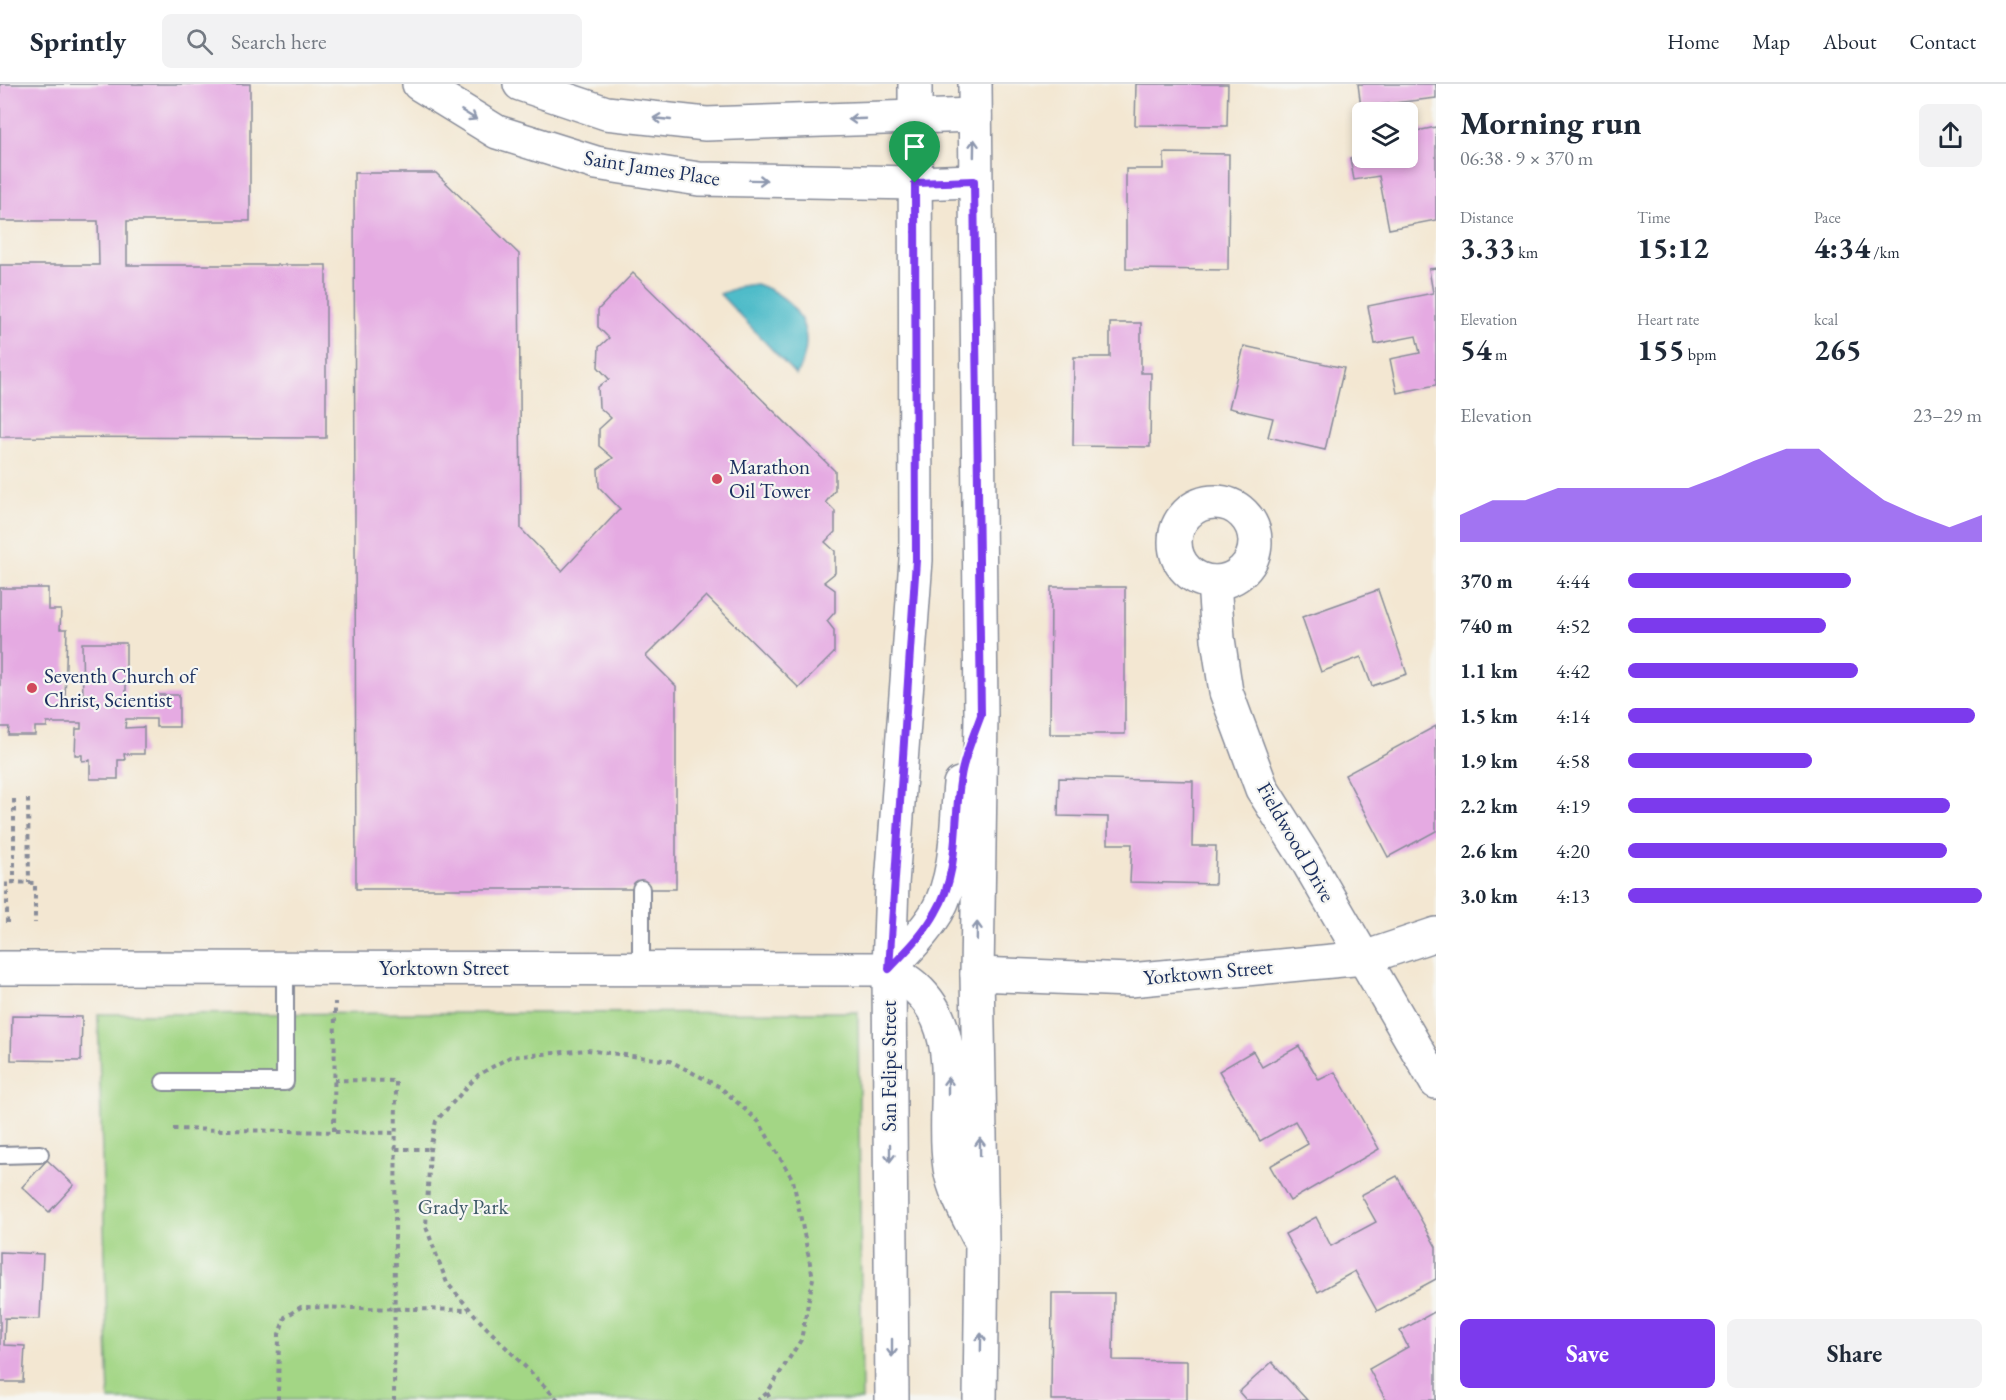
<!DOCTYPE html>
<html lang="en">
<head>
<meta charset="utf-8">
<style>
  body { margin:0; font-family:"EB Garamond",serif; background:#f2f2f3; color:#1f2937; height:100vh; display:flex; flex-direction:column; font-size:22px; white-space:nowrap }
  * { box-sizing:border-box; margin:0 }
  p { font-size:20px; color:#747a83 }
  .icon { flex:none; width:33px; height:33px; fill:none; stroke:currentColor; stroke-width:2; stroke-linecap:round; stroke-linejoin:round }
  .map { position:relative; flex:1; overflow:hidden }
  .drawer { display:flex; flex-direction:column; background:#fff; width:570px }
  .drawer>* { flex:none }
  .tools { position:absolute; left:1352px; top:18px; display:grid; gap:12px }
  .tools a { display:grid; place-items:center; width:66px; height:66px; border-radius:9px; background:#fff; box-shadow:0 3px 9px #0003; font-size:30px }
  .pin { position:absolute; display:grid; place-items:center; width:51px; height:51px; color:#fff; margin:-62px -26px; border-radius:50% 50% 50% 0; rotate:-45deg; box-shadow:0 0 6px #0007 }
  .pin .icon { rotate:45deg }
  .round { display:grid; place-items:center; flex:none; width:63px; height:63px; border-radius:9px; background:#f2f2f3 }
  .headline { display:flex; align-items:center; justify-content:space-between; height:102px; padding:0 24px }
  h1 { font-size:33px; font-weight:700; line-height:45px }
  .stats { display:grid; grid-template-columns:repeat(3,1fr); gap:9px; height:102px; padding:6px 24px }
  .stats div { display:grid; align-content:center }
  .stats b { font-size:30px; font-weight:700 }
  .stats small { font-size:16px; font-weight:400 }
  .stats p { font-size:16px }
  .chart { height:168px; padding:12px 24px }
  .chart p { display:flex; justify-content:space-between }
  .chart svg { width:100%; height:108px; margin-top:6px; fill:#7c3aed; opacity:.7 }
  .cta { display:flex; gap:12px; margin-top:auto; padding:12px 24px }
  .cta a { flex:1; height:69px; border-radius:9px; background:#7c3aed; color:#fff; font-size:24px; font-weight:700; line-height:69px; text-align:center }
  .cta a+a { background:#f2f2f3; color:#1f2937 }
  ul { padding:0 24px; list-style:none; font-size:20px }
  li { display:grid; grid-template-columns:96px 72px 1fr; align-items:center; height:45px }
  li i { height:15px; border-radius:8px; background:#7c3aed }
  header { display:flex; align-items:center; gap:36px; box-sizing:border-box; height:84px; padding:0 30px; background:#fff; border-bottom:2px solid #e0e1e3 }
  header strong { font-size:28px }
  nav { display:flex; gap:33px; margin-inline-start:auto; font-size:21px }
  .search { width:420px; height:54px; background:#f2f2f3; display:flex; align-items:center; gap:15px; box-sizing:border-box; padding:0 21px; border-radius:9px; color:#747a83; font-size:22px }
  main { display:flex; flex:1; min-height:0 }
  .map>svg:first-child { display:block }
</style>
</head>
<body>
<header>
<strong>Sprintly</strong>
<div class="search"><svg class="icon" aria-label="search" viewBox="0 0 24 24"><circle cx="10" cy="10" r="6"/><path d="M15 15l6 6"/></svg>Search here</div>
<nav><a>Home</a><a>Map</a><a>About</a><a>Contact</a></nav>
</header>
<main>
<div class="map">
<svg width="1436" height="1316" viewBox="0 0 1436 1316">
  <rect width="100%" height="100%" fill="#f6f6f2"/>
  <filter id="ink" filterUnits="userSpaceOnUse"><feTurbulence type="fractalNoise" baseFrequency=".0167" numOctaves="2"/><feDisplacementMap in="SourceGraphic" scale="12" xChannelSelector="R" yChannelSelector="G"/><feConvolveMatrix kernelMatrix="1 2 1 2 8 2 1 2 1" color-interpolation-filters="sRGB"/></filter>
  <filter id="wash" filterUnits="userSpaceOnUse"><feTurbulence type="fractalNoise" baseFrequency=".008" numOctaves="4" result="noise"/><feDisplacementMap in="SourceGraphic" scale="24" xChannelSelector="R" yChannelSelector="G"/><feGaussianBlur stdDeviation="1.35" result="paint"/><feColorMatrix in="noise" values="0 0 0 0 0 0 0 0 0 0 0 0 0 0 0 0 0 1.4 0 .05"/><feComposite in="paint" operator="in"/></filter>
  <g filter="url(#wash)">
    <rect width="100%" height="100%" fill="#f3e7d2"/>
    <path fill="#a3d685" stroke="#5f8272" stroke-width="1.5" d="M858,928L862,1316H109L98,930Z"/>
    <path fill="#4fbcc9" stroke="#357694" stroke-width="1.5" d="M756,200C798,214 820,250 796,291L720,210L741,202Z"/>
    <g id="blocks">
      <g fill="#e5aae2">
        <path d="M0,0H250V137H127V181H326V354L0,353V181H99L98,137H0Z"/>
        <path d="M1136,0H1228L1227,42L1135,41Z"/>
        <path d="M1358,0H1436V14L1361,23Z"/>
        <path d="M1436,43V136L1389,145L1379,92L1354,96L1350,74H1407V49Z"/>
        <path d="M1164,69L1229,70L1228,186L1126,185V85H1164Z"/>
        <path d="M354,89H436L519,170L521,445L562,487L620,425L599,403L598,385L613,374L599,362V345L611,334L599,323L598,303L609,295L598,283L599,263L609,254L598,243V226L633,189L835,387V406L826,418L835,427V448L825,458L835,467V489L824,498L835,506V528L827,537L834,546V569L799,604L706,512L646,572L676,602V805H356Z"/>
        <path d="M1436,184V301L1397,309L1390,275L1420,269L1416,252L1375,260L1368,222L1433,209L1429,185Z"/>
        <path d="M1110,239H1141V289H1151L1150,363L1073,362L1074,273H1110Z"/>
        <path d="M1244,262L1344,284L1325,366L1268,353L1273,334L1229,324Z"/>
        <path d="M1051,503H1125V650H1050Z"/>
        <path d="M0,504H48V526H61L60,545H67L65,617H83L82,559H126V619H155L154,611H179V643H156V635H126L125,644L144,643V670H124L125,676H118V695H90V676L82,677V671H75L76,645H81V639H47V643H35V651H8L9,643H0Z"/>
        <path d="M1378,506L1407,590L1372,602L1361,573L1321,588L1302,533Z"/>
        <path d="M1436,642V747L1388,773L1345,691Z"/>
        <path d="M1059,694L1193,697L1192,762H1216L1215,800L1130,798L1132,760H1108V733L1058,732Z"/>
        <path d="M12,932L82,933L81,977L11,976Z"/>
        <path d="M1299,962L1319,996L1335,988L1379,1065L1290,1117L1270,1082L1308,1060L1295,1037L1260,1057L1219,987L1253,967L1262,983Z"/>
        <path d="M47,1076L74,1101L49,1128L22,1103Z"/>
        <path d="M1397,1092L1436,1163V1195L1377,1227L1355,1187L1318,1208L1285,1150L1316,1133L1331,1162L1376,1138L1361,1111Z"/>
        <path d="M0,1168L43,1170L40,1235L5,1234L4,1261L25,1262L23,1298H0Z"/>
        <path d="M1052,1209H1114L1113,1276L1187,1277V1316H1051Z"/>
        <path d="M1436,1227V1316H1386L1369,1285L1408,1263L1400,1247Z"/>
        <path d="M1272,1278L1307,1316H1246L1239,1308Z"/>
      </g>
    </g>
  </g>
  <g filter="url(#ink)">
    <use href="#blocks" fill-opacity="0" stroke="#878b98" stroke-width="1.5"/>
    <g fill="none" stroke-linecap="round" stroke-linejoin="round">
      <g stroke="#878b98" stroke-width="20">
        <g id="lane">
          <path d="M641,805V884"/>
          <path d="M164,998H285V884"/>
          <path d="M0,1071L40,1070"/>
        </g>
      </g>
      <g stroke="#878b98" stroke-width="36">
        <g id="street">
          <circle cx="1215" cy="458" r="40"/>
          <path d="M1214,498L1218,555L1226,608L1262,705L1305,773L1436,998"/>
          <path d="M977,890L1130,896L1364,874L1436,850"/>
        </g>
      </g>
      <g stroke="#878b98" stroke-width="36">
        <g id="secondary">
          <path d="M419,0L497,48L596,79L699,95L915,99L974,97"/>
          <path d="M520,0L606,29L706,40L975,31"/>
          <path d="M975,0L981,631L977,890L982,1159L980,1316"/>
          <path d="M0,884L889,885"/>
          <path d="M889,885C897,891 908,896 915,903C967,949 940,1024 950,1084C954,1108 967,1130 978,1152"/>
          <path d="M889,885C906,867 924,849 937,828C958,791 956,741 960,700"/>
          <path d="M892,1316L889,885L892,800L916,476L915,0"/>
        </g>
      </g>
      <g stroke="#878b98" stroke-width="4" stroke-dasharray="4.5 4.5" stroke-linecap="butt">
        <path d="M14,715V798"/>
        <path d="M28,715L29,799"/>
        <path d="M7,839V798L35,799V839"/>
        <path d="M334,996L396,997L394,1316"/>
        <path d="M173,1045L396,1049"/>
        <path d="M334,1047L335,918"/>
        <path d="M396,1065H430"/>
        <path d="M767,1309L771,1316"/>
        <path d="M278,1316L279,1250L285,1233L301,1223L469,1226"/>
        <path d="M558,1316L481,1238L447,1199L426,1143L430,1065L436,1037L478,991L510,973L587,966L670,977L720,1003L759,1038L793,1096L813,1194L801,1256L767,1309L758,1316"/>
      </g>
      <use href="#lane" stroke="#fff" stroke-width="16"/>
      <use href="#street" stroke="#fff" stroke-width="33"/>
      <use href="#secondary" stroke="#fff" stroke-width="33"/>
    </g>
    <defs><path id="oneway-shaft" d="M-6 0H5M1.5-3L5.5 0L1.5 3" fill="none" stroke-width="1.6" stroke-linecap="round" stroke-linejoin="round" transform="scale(1.5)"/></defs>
    <g stroke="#8d97ae">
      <use href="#oneway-shaft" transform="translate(469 31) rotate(32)"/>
      <use href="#oneway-shaft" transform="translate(662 35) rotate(-174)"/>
      <use href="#oneway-shaft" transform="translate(857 35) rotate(178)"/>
      <use href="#oneway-shaft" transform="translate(974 64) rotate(-89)"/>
      <use href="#oneway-shaft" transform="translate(758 96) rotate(1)"/>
      <use href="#oneway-shaft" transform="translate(977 847) rotate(-89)"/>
      <use href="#oneway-shaft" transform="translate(948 1002) rotate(-90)"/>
      <use href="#oneway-shaft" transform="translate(980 1063) rotate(-91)"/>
      <use href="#oneway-shaft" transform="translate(890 1069) rotate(90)"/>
      <use href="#oneway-shaft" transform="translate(981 1258) rotate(-89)"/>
      <use href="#oneway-shaft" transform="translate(892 1264) rotate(90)"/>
    </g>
  </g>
  <g fill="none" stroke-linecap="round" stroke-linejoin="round" filter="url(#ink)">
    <g stroke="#fff" stroke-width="12">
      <path id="route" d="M974,97L981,631C974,651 964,672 961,692C953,737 960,788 936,828C924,850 906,867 889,885L916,476L915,99Z"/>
    </g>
    <use href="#route" stroke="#7c3aed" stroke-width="8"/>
  </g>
  <g fill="#d1495b" stroke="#f6f6f2" stroke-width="2">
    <circle cx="717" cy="395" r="6"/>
    <circle cx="32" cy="604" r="6"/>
  </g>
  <g text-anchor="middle" stroke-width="4.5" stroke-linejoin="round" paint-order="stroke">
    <g font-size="21" fill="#1b2f5e" stroke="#f6f6f2">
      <text transform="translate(652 84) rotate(9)" y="7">Saint James Place</text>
      <text transform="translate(1296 758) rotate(60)" y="7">Fieldwood Drive</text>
      <text x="444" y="891">Yorktown Street</text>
      <text transform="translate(1208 888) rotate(-5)" y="7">Yorktown Street</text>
      <text transform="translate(889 982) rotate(-90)" y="7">San Felipe Street</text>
    </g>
    <g font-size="21" fill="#1b2f5e" stroke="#f6f6f2" text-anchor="start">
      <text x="729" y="390">Marathon<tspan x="729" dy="24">Oil Tower</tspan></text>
      <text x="44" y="599">Seventh Church of<tspan x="44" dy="24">Christ, Scientist</tspan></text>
    </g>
    <g font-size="21" fill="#3d5968" stroke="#f6f6f2">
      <text x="463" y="1130">Grady Park</text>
    </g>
  </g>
</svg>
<div class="tools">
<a><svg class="icon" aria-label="layers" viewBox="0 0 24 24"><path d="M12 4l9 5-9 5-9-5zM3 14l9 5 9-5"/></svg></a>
</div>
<div class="pin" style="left:915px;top:99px;background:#1e9e55"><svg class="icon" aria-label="arrive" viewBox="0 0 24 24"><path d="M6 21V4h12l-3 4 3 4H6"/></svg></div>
</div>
<section class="drawer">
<div class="headline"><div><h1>Morning run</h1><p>06:38 · 9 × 370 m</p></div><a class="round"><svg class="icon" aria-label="share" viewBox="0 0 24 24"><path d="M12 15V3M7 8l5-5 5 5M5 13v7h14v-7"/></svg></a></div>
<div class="stats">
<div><p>Distance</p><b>3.33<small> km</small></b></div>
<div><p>Time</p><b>15:12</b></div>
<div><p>Pace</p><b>4:34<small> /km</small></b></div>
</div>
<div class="stats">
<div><p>Elevation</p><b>54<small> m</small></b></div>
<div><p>Heart rate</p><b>155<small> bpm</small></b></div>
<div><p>kcal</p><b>265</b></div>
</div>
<div class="chart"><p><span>Elevation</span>23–29 m</p>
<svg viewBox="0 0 160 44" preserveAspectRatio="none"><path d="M0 44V33L10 27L20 27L30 22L40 22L50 22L60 22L70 22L80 17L90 11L100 6L110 6L120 17L130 27L140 33L150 38L160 33V44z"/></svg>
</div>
<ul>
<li><b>370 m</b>4:44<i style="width:63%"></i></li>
<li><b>740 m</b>4:52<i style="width:56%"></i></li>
<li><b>1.1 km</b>4:42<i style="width:65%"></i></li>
<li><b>1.5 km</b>4:14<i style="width:98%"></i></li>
<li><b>1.9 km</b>4:58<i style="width:52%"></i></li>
<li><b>2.2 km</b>4:19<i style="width:91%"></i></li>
<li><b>2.6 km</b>4:20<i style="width:90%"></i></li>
<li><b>3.0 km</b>4:13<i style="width:100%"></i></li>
</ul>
<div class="cta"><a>Save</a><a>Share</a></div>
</section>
</main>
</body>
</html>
